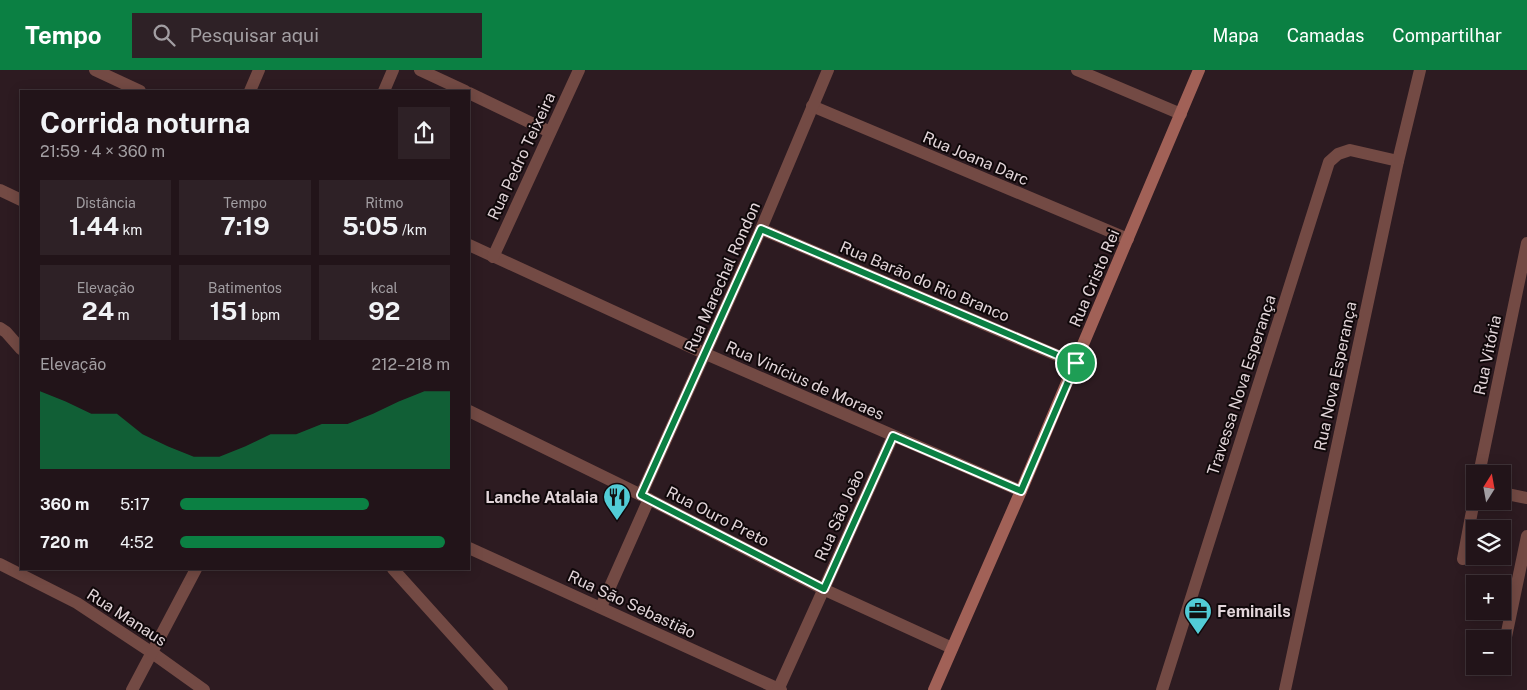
<!DOCTYPE html>
<html lang="pt">
<head>
<meta charset="utf-8">
<style>
  body { margin:0; font-family:"Public Sans",sans-serif; background:#2e2126; color:#f1f3f6; height:100vh; display:flex; flex-direction:column; font-size:19px; white-space:nowrap }
  * { box-sizing:border-box; margin:0 }
  p { font-size:16px; color:#a29ea2 }
  .icon { flex:none; width:28px; height:28px; fill:none; stroke:currentColor; stroke-width:2; stroke-linecap:round; stroke-linejoin:round }
  .map { position:relative; flex:1; overflow:hidden }
  .drawer { position:absolute; left:20px; top:20px; width:450px; height:480px; display:flex; flex-direction:column; background:#221419; border-radius:0px; box-shadow:0 2px 12px #0003,0 0 0 1px #3f3338 }
  .drawer>* { flex:none }
  .needle { width:32px; rotate:11deg }
  .controls { position:absolute; left:1466px; top:395px; display:grid; gap:10px }
  .controls a { display:grid; place-items:center; width:45px; height:45px; border-radius:0px; background:#221419; box-shadow:0 2px 12px #0003,0 0 0 1px #3f3338; font-size:25px }
  .pin { position:absolute; display:grid; place-items:center; width:42px; height:42px; color:#fff; margin:-21px; border:2px solid #fff; border-radius:50%; box-shadow:0 1px 5px #0007 }
  .round { display:grid; place-items:center; flex:none; width:52px; height:52px; border-radius:0px; background:#2e2126 }
  .head { display:flex; align-items:center; justify-content:space-between; height:85px; padding:0 20px }
  h1 { font-size:28px; font-weight:700; line-height:38px }
  .metrics { display:grid; grid-template-columns:repeat(3,1fr); gap:8px; height:85px; padding:5px 20px }
  .metrics div { display:grid; align-content:center; border-radius:0px; background:#2e2126; text-align:center }
  .metrics b { font-size:25px; font-weight:700 }
  .metrics small { font-size:14px; font-weight:400 }
  .metrics p { font-size:14px }
  .chart { height:140px; padding:10px 20px }
  .chart p { display:flex; justify-content:space-between }
  .chart svg { width:100%; height:90px; margin-top:5px; fill:#0b8043; opacity:.7 }
  ul { padding:0 20px; list-style:none; font-size:16px }
  li { display:grid; grid-template-columns:80px 60px 1fr; align-items:center; height:38px }
  li i { height:12px; border-radius:6px; background:#0b8043 }
  header { display:flex; align-items:center; gap:30px; box-sizing:border-box; height:70px; padding:0 25px; background:#0b8043; color:#fff }
  header strong { font-size:24px }
  nav { display:flex; gap:28px; margin-inline-start:auto; font-size:18px }
  .search { width:350px; height:45px; background:#2e2126; display:flex; align-items:center; gap:12px; box-sizing:border-box; padding:0 18px; border-radius:0px; color:#a29ea2; font-size:19px }
  .map>svg:first-child { display:block }
</style>
</head>
<body>
<header>
<strong>Tempo</strong>
<div class="search"><svg class="icon" aria-label="search" viewBox="0 0 24 24"><circle cx="10" cy="10" r="6"/><path d="M15 15l6 6"/></svg>Pesquisar aqui</div>
<nav><a>Mapa</a><a>Camadas</a><a>Compartilhar</a></nav>
</header>
<div class="map">
<svg width="1527" height="620" viewBox="0 0 1527 620">
  <rect width="100%" height="100%" fill="#2d1b21"/>
  <g fill="none" stroke-linecap="round" stroke-linejoin="round">
    <g stroke="#734a44" stroke-width="12">
      <path d="M95,0L140,21"/>
      <path d="M420,0L465,21"/>
      <path d="M1077,0L1181,44"/>
      <path d="M250,21L259,0"/>
      <path d="M384,21L393,0"/>
      <path d="M469,23L550,62"/>
      <path d="M812,36L1128,169"/>
      <path d="M0,120L21,130"/>
      <path d="M761,159L1075,293"/>
      <path d="M469,175L706,284L1021,421"/>
      <path d="M493,187L579,0"/>
      <path d="M0,258L6,262L21,279"/>
      <path d="M469,341L641,425L823,519L952,578"/>
      <path d="M1479,404L1527,173"/>
      <path d="M1502,423L1527,428"/>
      <path d="M641,425L761,159L828,0"/>
      <path d="M469,478L781,620"/>
      <path d="M1463,489L1475,425"/>
      <path d="M0,494L77,533L151,582L204,620"/>
      <path d="M393,499L502,620"/>
      <path d="M601,537L649,429"/>
      <path d="M1502,586L1527,466"/>
      <path d="M132,620L196,499"/>
      <path d="M778,620L893,366"/>
      <path d="M1162,620L1329,92L1338,84L1350,80L1398,91"/>
      <path d="M1285,620L1398,91L1420,0"/>
    </g>
    <path stroke="#a16157" stroke-width="12" d="M934,620L1021,421L1199,0"/>
  </g>
  <g fill="none" stroke-linecap="round" stroke-linejoin="round">
    <g stroke="#fff" stroke-width="10">
      <path id="route" d="M761,159L1076,293L1021,421L893,366L824,519L641,425Z"/>
    </g>
    <use href="#route" stroke="#0b8043" stroke-width="6"/>
  </g>
  <defs>
    <g id="restaurant-pin" transform="scale(1.4375)"><path d="M0 17L-7.5 6A9.5 9.5 0 1 1 7.5 6Z" fill="#52ccd6" stroke="#10080a"/><path d="M-5-6h1v4h1v-4h1v4h1v-4h1v5L-1.5 .5V6h-2V.5L-5-1ZM5-6V6H3V1.5H1.5Q1.5-4 5-6Z" fill="#111"/></g>
    <g id="office-pin" transform="scale(1.4375)"><path d="M0 17L-7.5 6A9.5 9.5 0 1 1 7.5 6Z" fill="#52ccd6" stroke="#10080a"/><path d="M-6-3h4V-5.5h4V-3h4V5H-6ZM-1-4.5V-3h2v-1.5ZM-6 0V1H6V0Z" fill="#111"/></g>
  </defs>
  <g fill-rule="evenodd">
    <use href="#restaurant-pin" x="617" y="427"/>
    <use href="#office-pin" x="1198" y="541"/>
  </g>
  <g text-anchor="middle" stroke-width="4" stroke-linejoin="round" paint-order="stroke">
    <g font-size="16" fill="#e2d5d9" stroke="#10080a">
      <text transform="translate(521 86) rotate(-65)" y="6">Rua Pedro Teixeira</text>
      <text transform="translate(976 88) rotate(23)" y="6">Rua Joana Darc</text>
      <text transform="translate(722 207) rotate(-66)" y="6">Rua Marechal Rondon</text>
      <text transform="translate(1094 208) rotate(-67)" y="6">Rua Cristo Rei</text>
      <text transform="translate(925 211) rotate(23)" y="6">Rua Barão do Rio Branco</text>
      <text transform="translate(1487 285) rotate(-78)" y="6">Rua Vitória</text>
      <text transform="translate(1335 306) rotate(-78)" y="6">Rua Nova Esperança</text>
      <text transform="translate(805 310) rotate(24)" y="6">Rua Vinícius de Moraes</text>
      <text transform="translate(1241 315) rotate(-72)" y="6">Travessa Nova Esperança</text>
      <text transform="translate(839 445) rotate(-66)" y="6">Rua São João</text>
      <text transform="translate(718 446) rotate(27)" y="6">Rua Ouro Preto</text>
      <text transform="translate(632 534) rotate(25)" y="6">Rua São Sebastião</text>
      <text transform="translate(127 547) rotate(33)" y="6">Rua Manaus</text>
    </g>
    <g font-size="16" font-weight="bold" fill="#e2d5d9" stroke="#10080a" text-anchor="end">
      <text x="598" y="433">Lanche Atalaia</text>
      <text x="1217" y="547" text-anchor="start">Feminails</text>
    </g>
  </g>
</svg>
<div class="controls">
<a><svg class="needle" viewBox="-14 -14 28 28"><path d="M0-13l5 13h-10z" fill="#e53935"/><path d="M0 13l5-13h-10z" fill="#a29ea2"/></svg></a>
<a><svg class="icon" aria-label="layers" viewBox="0 0 24 24"><path d="M12 4l9 5-9 5-9-5zM3 14l9 5 9-5"/></svg></a>
<a>+</a>
<a>−</a>
</div>
<div class="pin" style="left:1076px;top:293px;background:#1e9e55"><svg class="icon" aria-label="arrive" viewBox="0 0 24 24"><path d="M6 21V4h12l-3 4 3 4H6"/></svg></div>
<section class="drawer">
<div class="head"><div><h1>Corrida noturna</h1><p>21:59 · 4 × 360 m</p></div><a class="round"><svg class="icon" aria-label="share" viewBox="0 0 24 24"><path d="M12 15V3M7 8l5-5 5 5M5 13v7h14v-7"/></svg></a></div>
<div class="metrics">
<div><p>Distância</p><b>1.44<small> km</small></b></div>
<div><p>Tempo</p><b>7:19</b></div>
<div><p>Ritmo</p><b>5:05<small> /km</small></b></div>
</div>
<div class="metrics">
<div><p>Elevação</p><b>24<small> m</small></b></div>
<div><p>Batimentos</p><b>151<small> bpm</small></b></div>
<div><p>kcal</p><b>92</b></div>
</div>
<div class="chart"><p><span>Elevação</span>212–218 m</p>
<svg viewBox="0 0 160 44" preserveAspectRatio="none"><path d="M0 44V6L10 11L20 17L30 17L40 27L50 33L60 38L70 38L80 33L90 27L100 27L110 22L120 22L130 17L140 11L150 6L160 6V44z"/></svg>
</div>
<ul>
<li><b>360 m</b>5:17<i style="width:70%"></i></li>
<li><b>720 m</b>4:52<i style="width:98%"></i></li>
</ul>
</section>
</div>
</body>
</html>
